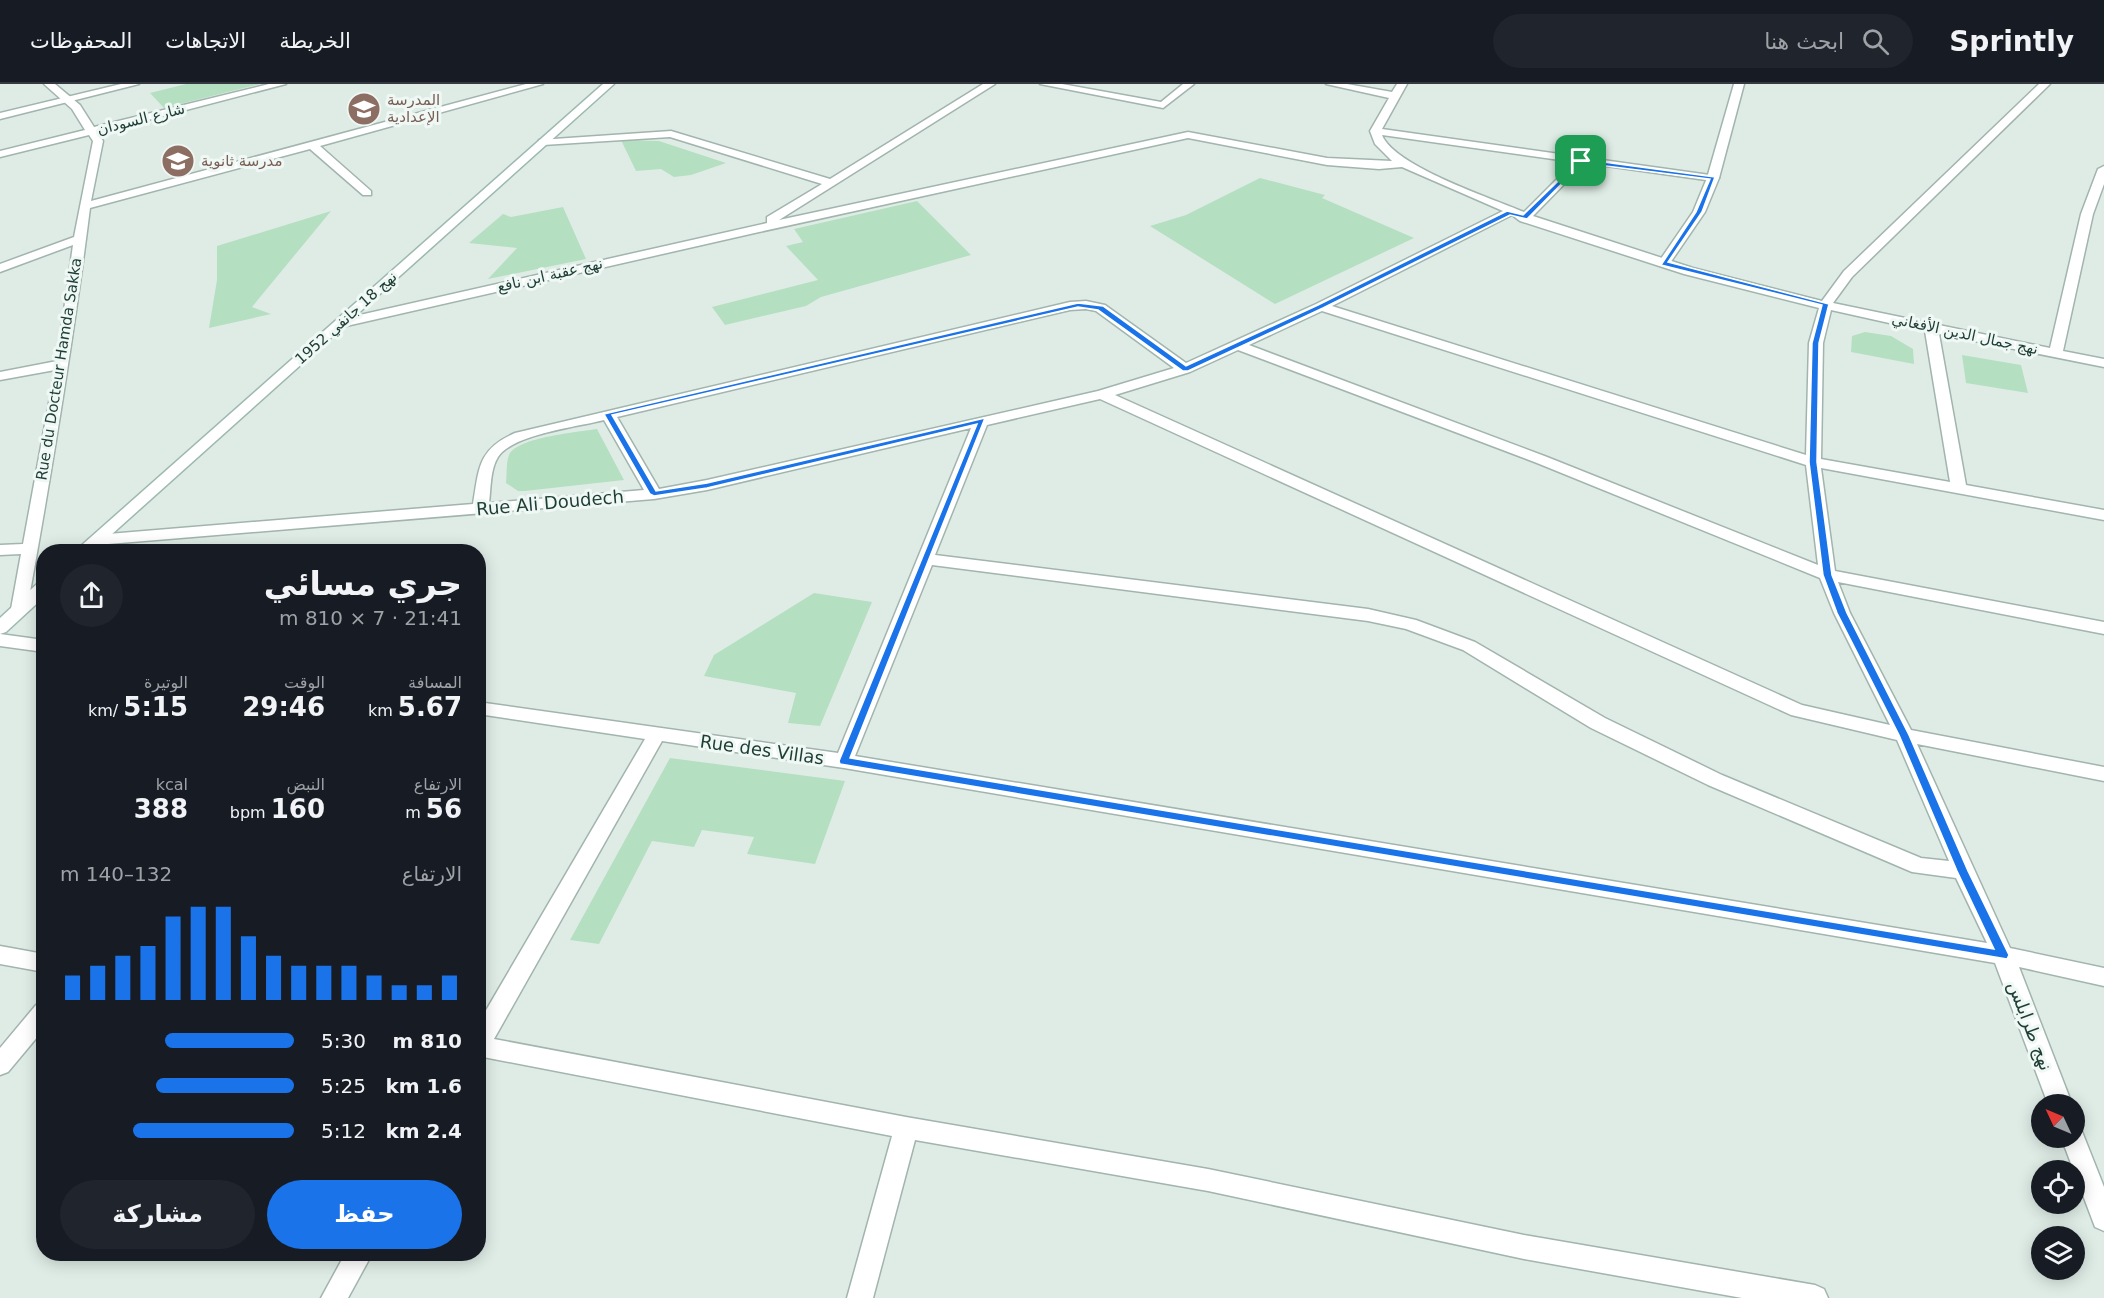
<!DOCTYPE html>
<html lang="ar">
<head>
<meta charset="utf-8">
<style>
  body { margin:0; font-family:"DejaVu Sans",Cairo,sans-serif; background:#20242c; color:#f1f3f6; direction:rtl; height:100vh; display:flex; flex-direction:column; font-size:22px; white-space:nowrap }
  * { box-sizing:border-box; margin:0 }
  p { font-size:20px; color:#9ea1a6 }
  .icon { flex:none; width:33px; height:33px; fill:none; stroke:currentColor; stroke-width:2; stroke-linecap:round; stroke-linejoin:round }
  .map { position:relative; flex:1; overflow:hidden; direction:ltr }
  .drawer { position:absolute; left:36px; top:460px; width:450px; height:717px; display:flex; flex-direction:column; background:#171b24; border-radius:24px; box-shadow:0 3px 15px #0003; direction:rtl }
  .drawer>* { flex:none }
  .needle { width:39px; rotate:314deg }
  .buttons { position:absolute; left:2031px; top:1010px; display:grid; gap:12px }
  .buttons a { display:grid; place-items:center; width:54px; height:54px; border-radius:50%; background:#171b24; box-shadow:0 3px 15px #0003; font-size:30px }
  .pin { position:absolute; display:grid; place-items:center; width:51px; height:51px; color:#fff; margin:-26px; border-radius:12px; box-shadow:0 3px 9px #0006 }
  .round { display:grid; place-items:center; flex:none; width:63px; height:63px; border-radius:32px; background:#20242c }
  .summary { display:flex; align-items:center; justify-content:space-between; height:102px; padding:0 24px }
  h1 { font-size:33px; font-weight:800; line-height:45px }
  .figures { display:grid; grid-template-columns:repeat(3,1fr); gap:9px; height:102px; padding:6px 24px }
  .figures div { display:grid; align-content:center }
  .figures b { font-size:26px; font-weight:800 }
  .figures small { font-size:16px; font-weight:400 }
  .figures p { font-size:16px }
  .chart { height:168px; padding:12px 24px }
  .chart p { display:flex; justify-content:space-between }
  .chart svg { width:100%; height:108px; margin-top:6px; stroke:#1a73e8; stroke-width:6 }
  .cta { display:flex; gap:12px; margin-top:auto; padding:12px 24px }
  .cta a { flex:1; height:69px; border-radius:36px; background:#1a73e8; color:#fff; font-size:24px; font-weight:800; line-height:69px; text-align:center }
  .cta a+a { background:#20242c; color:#f1f3f6 }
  ul { padding:0 24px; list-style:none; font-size:20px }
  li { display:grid; grid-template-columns:96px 72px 1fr; align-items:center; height:45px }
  li i { height:15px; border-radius:8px; background:#1a73e8 }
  header { display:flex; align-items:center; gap:36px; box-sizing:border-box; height:84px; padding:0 30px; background:#171b24; border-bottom:2px solid #363941 }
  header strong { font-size:28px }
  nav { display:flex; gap:33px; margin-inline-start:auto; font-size:21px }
  .search { width:420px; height:54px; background:#20242c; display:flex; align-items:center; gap:15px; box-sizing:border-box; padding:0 21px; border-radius:33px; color:#9ea1a6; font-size:22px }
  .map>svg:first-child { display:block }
</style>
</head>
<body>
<header>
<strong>Sprintly</strong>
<div class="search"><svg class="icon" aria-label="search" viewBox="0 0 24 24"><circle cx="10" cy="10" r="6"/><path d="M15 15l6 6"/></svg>ابحث هنا</div>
<nav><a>الخريطة</a><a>الاتجاهات</a><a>المحفوظات</a></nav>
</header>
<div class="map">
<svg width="2104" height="1214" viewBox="0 0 2104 1214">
  <rect width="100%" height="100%" fill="#dfece6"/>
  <g fill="#b5dfc1">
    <path d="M186,0H260L164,24L150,9Z"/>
    <path d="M621,56L659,57L726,79L691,91L674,93L661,85L636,87Z"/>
    <path d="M1260,94L1325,111L1322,114L1414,154L1275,220L1150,142L1186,131Z"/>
    <path d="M917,117L971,171L821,213L806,222L725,241L712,223L818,196L786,162L803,158L794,145Z"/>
    <path d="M563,123L586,175L488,195L517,164L469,159L503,130L511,133Z"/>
    <path d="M331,127L252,223L271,230L209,244L217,196V162Z"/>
    <path d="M1865,248L1891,252L1913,265L1914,280L1851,268L1852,252Z"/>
    <path d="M1962,271L2021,281L2028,309L1966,299Z"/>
    <path d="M597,345L624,396L525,407H518L506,399C507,391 506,378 509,371C517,353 579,348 597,345Z"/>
    <path d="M814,509L872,518L820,642L788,639L796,609L704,592L714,571Z"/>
    <path d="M670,674L845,697L815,780L747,770L754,753L702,746L694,763L652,757L599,860L570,856Z"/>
  </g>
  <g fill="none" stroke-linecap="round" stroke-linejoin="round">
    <g stroke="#a1b4ad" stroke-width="3">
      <g id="lane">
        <path d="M121,0H139L0,35V29Z"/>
        <path d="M1734,0H1744L1719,94L1705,128L1668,182H1660L1658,179L1693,128L1707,94Z"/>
      </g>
    </g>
    <g stroke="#a1b4ad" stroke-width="3">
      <g id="street">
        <path d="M44,0H55L80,21L94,43L269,0H286L98,49L103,57L91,117L526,0H543L320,62L371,107V111H363L310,65L90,124C73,259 51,392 27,525L19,531L11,525L21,470L0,471V461L23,460L55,286L0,296V288L57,277L73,161L0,188V180L74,153L93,57L89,51L0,73V67L85,46L72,25Z"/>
        <path d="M983,0H995L779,136L1188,48L1327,74L1392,77L1375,60L1370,47L1389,14L1326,0H1347L1392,8L1397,0H1407L1382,45L1717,92L1719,94L1713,97L1585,79L1533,132L1693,184L1822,217L1844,187L2039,0H2050L1852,193L1833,219L2050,264L2081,130L2098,85L2104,82V100L2093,130L2063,267L2104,275V283L1939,250L1966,401L2104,426V436L1821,384L1835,487L2104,538V550L1838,498L1850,529L1911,646L2104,683V697L1917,660L2010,864L2104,884V902L2019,883L2072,1020H2048L1995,879L844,684L662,657L494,955L906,1033L1208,1085L1524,1151L1815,1201L1824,1205L1828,1214H1742L1524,1175L1208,1107L915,1056L873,1214H847L892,1052L478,972V940L645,655L478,630V618L838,669L971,344L707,406L654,415L96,461L88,456L96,451L473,420C479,384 478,365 515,349L1070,218L1086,217L1105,221L1186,279L1316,220L1503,127L1402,83L1379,85L1327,81L1188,54L759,148L342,243L335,239L342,235L767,139V133L822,100L670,53L543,61L539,60V56L671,47L830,95ZM1382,51L1574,78L1524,128C1491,114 1394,82 1382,51ZM1512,131L1520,137L1684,190L1819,224L1809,259L1806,371L1332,222ZM1086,225L1096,227L1174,284L1098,307L707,396L659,405L617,333L1070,226ZM1831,226L1925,247L1950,398L1821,375L1823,259ZM1322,227L1806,381L1818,481L1547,373L1249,261ZM1238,266L1537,379L1820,494L1834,529L1890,641L1802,621L1115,311L1190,288ZM1100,315L1791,631L1897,656L1949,777L1921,774L1722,691L1605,634L1475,558L1416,536L1368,525L935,471L987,341ZM604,336L644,406L489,419C491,404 490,386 498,373C513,350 578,343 604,336ZM932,481L1368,537L1406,545L1463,566L1591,644L1708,701L1912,788L1956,794L1987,859L855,672Z"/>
        <path d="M1040,0H1062L1161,18L1183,0H1194L1163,24Z"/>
        <path d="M0,550L44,556V568L0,562Z"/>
        <path d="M0,862L44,870V888L0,880Z"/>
        <path d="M44,919V945L8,988L0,991V964L36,921Z"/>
        <path d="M2074,1043L2081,1045L2104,1103V1147L2095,1143L2061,1053H2074Z"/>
        <path d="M345,1170H372L348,1214H321Z"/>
      </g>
    </g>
    <g stroke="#9cb8af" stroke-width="3">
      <g id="secondary">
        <path d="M603,0H614L92,468H74Z"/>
        <path d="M44,498V513L6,548L0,550V534L38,499Z"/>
      </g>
    </g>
    <use href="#lane" fill="#fff" fill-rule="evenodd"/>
    <use href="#street" fill="#fff" fill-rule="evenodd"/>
    <use href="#secondary" fill="#fff" fill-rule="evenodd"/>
  </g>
  <path fill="#1a73e8" stroke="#fff" stroke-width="1.5" fill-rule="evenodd" d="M1581,75L1715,93L1702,128L1668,178L1829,220L1819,259L1817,378L1832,491L1847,529L1909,651L1968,787L2009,871L2007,875L840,680L839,677L977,340L707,404L654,412L650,410L604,330L1078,219L1103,222L1186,282L1318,221L1507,127L1523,131ZM1582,79L1710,95L1696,128L1661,181L1822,221L1812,259L1809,378L1823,491L1837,529L1899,651L1957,787L1994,865L850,674L985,334L707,399L656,407L612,331L1078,223L1098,226L1183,287H1188L1323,224L1510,131L1527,135Z"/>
  <defs>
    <g id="school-disc" transform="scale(1.725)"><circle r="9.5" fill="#8d6e63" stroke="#eff8f4"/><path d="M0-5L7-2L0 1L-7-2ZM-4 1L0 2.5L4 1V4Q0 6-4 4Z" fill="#fff"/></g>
  </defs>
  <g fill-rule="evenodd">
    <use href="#school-disc" x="364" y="25"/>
    <use href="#school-disc" x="178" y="77"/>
  </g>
  <g text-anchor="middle" stroke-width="6" stroke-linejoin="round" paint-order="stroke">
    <g font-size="15" fill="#785e54" stroke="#eff8f4" text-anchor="start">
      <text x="387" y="21">المدرسة<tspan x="387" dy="17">الإعدادية</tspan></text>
      <text x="201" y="82">مدرسة ثانوية</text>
    </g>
    <g font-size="15" fill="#1e3d35" stroke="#eff8f4">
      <text transform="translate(141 35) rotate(-14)" y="5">شارع السودان</text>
      <text transform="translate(550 191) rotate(-13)" y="5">نهج عقبة ابن نافع</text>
      <text transform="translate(346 234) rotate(-42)" y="5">نهج 18 جانفي 1952</text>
      <text transform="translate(1965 250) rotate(12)" y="5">نهج جمال الدين الأفغاني</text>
      <text transform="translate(59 285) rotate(-81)" y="5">Rue du Docteur Hamda Sakka</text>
    </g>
    <g font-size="18" fill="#1e3d35" stroke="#eff8f4">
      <text transform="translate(550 419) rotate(-5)" y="6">Rue Ali Doudech</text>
      <text transform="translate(762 666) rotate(8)" y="6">Rue des Villas</text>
      <text transform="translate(2030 942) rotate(69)" y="6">نهج طرابلس</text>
    </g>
  </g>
</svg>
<div class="buttons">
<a><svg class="needle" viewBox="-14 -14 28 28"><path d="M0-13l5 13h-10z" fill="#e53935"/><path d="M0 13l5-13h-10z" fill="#9ea1a6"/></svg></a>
<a><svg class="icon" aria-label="locate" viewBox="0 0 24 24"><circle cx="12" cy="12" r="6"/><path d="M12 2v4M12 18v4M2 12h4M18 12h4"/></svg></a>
<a><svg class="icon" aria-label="layers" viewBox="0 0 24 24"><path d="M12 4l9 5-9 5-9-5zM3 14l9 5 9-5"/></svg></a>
</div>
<div class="pin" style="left:1581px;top:77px;background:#1e9e55"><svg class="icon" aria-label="arrive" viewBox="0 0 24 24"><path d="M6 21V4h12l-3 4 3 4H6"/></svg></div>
<section class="drawer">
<div class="summary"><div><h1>جري مسائي</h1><p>21:41 · 7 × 810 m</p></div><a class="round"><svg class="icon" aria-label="share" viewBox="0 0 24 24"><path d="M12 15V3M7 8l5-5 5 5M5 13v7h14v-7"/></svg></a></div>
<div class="figures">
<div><p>المسافة</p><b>5.67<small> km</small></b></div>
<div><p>الوقت</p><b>29:46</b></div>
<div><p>الوتيرة</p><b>5:15<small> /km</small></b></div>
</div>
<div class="figures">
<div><p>الارتفاع</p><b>56<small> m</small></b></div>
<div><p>النبض</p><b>160<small> bpm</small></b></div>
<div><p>kcal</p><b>388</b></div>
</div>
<div class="chart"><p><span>الارتفاع</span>132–140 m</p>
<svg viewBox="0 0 160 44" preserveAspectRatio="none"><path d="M5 44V34M15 44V30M25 44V26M35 44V22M45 44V10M55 44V6M65 44V6M75 44V18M85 44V26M95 44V30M105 44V30M115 44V30M125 44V34M135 44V38M145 44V38M155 44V34"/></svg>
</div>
<ul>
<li><b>810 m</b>5:30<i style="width:55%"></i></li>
<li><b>1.6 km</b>5:25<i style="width:59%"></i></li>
<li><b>2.4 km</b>5:12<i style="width:69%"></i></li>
</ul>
<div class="cta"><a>حفظ</a><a>مشاركة</a></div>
</section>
</div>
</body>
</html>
